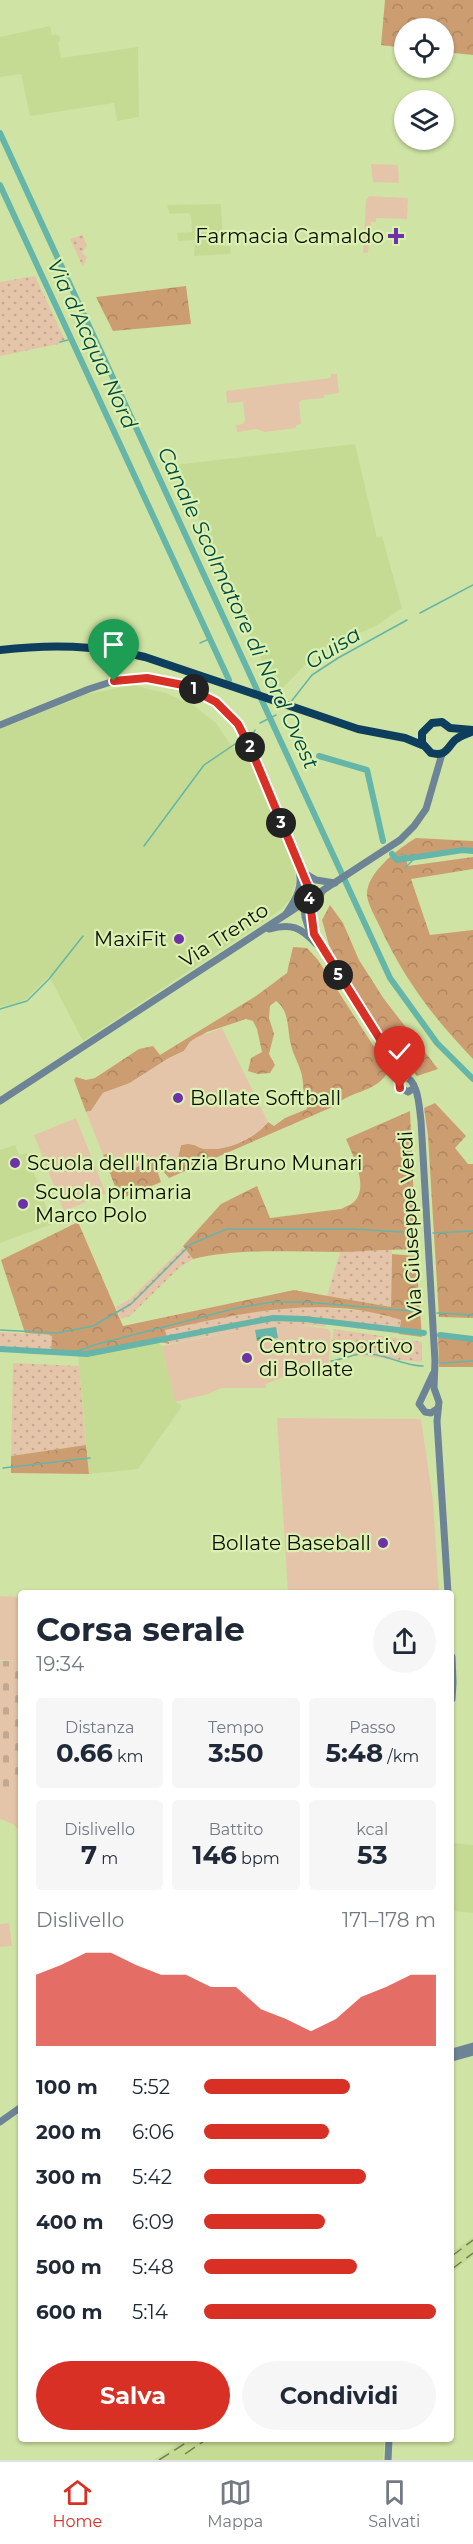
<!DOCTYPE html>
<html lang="it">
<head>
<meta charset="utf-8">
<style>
  body { margin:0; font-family:Montserrat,sans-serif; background:#f6f6f7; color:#1f2937; height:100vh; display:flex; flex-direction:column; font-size:22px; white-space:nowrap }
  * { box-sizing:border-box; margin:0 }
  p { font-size:20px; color:#747a83 }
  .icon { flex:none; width:33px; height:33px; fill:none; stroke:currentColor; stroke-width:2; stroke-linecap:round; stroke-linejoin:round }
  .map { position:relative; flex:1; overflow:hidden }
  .drawer { position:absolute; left:18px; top:1590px; width:436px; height:852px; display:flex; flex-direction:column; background:#fff; border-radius:6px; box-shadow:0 2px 4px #0004 }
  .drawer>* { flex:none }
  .fabs { position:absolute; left:394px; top:18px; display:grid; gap:12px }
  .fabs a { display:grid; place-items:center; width:60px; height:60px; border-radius:50%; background:#fff; box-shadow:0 2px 4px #0004; font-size:30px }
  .pin { position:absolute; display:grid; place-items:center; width:51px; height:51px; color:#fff; margin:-62px -26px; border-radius:50% 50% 50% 0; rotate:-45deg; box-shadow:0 0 6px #0007 }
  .pin .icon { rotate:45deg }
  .km { position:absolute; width:30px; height:30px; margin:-15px; border-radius:50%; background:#222; color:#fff; font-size:16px; line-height:30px; text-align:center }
  .round { display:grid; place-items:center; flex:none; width:63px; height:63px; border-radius:32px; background:#f6f6f7 }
  .head { display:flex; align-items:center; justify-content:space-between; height:102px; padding:0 18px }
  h1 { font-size:33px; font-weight:700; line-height:45px }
  .metrics { display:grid; grid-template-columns:repeat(3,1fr); gap:9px; height:102px; padding:6px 18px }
  .metrics div { display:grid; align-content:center; border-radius:6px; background:#f6f6f7; text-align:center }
  .metrics b { font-size:26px; font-weight:700 }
  .metrics small { font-size:16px; font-weight:400 }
  .metrics p { font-size:16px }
  .chart { height:168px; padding:12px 18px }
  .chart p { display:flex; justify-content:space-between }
  .chart svg { width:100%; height:108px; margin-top:6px; fill:#d93025; opacity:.7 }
  .primary-button { display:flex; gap:12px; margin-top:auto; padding:12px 18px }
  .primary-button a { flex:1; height:69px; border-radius:36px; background:#d93025; color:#fff; font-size:24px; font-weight:700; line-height:69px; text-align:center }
  .primary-button a+a { background:#f6f6f7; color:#1f2937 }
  ul { padding:0 18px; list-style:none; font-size:20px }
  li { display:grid; grid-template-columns:96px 72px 1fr; align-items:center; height:45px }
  li i { height:15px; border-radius:8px; background:#d93025 }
  .tab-bar { display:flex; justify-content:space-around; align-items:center; height:84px; border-top:2px solid #e0e1e3; background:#fff; font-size:16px; color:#747a83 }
  .tab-bar a { display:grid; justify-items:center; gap:3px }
  .tab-bar .current { color:#d93025 }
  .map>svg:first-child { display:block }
</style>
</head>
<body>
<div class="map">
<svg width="473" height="2460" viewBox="0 0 473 2460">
  <defs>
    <pattern id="grass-dots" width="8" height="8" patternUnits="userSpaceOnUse" patternTransform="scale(1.5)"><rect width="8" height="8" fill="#e5c5a9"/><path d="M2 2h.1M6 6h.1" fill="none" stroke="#c3a890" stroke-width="1.8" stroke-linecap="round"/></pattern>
    <pattern id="forest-crowns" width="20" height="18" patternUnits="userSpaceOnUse" patternTransform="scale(1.5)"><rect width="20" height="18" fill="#cd9d72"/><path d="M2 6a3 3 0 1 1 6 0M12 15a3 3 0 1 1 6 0" fill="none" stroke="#af8661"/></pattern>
    <pattern id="cemetery-stones" width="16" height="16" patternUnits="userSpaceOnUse" patternTransform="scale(1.5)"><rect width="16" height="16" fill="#e5c5a9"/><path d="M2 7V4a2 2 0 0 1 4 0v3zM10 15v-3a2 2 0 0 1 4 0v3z" fill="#c3a890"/></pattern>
    <pattern id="water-ripples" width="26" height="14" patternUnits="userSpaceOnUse" patternTransform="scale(1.5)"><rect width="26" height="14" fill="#65b5a8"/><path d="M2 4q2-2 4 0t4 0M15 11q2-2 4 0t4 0" fill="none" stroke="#519286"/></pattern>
  </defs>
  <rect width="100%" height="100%" fill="#cfe4a4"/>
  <g fill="#c5db94">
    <path d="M50,26L52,35L56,34L60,37V41L58,42L61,58L138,47L139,117L117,121L114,103L30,116L21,74L0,77V37Z"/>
    <path d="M221,204L223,246H230L231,254L194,256L195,240L178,241L177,233L192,232L191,215L188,213L170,214L167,205Z"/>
    <path d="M355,444L377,538L382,536L402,608L376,626L319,650L277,694L174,465Z"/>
    <path d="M133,685L165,693L193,705L216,723L235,751L246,746L295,869L296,883L290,900L279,911L83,1041L49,976L26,999L18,1003L0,1007V729L87,694Z"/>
    <path d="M15,1145L19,1155L27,1153L52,1224L0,1243V1150Z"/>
    <path d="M156,1341L162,1346L175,1401L182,1406L138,1469L89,1474L78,1355L87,1356Z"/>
    <path d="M452,1843L473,1845V1913L452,1911Z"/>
    <path d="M473,2237V2256L452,2272V2252Z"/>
    <path d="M185,2439H384V2449L383,2460H154Z"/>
  </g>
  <g fill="url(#grass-dots)">
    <path d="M83,235L87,246L82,253L87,257L83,267L70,239Z"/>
    <path d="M35,276L65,340L58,344L0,356V282Z"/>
    <path d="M183,1247L193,1259L179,1268L130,1316L121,1319L116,1307L130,1299Z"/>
    <path d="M392,1249L391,1307L327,1296L340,1252Z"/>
    <path d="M305,1306L376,1312L401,1320L399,1334L326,1324L325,1327C271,1320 221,1334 169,1344L165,1330L238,1314Z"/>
    <path d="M334,1329L422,1342V1362L330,1353Z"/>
    <path d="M0,1332L52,1335L51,1353L0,1350Z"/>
    <path d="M13,1363L79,1366L86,1445L11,1456Z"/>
  </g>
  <g fill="url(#forest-crowns)">
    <path d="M385,0H473V55L444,52V28H405V48L381,45Z"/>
    <path d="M186,286L191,324L113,331L96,297Z"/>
    <path d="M416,838L473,841V849L405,856L408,866L473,857V869L411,879L430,935L473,930V1059C432,1016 404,979 379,925C375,916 368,905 367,895C366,873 399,848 416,838Z"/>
    <path d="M330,905L343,923L359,960L384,999L438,1069L417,1076L400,1060L340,965L329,945L322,920Z"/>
    <path d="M293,947L307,948L318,960L389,1070C380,1087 366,1089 350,1096C343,1099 336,1104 330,1108L169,1178L163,1171L176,1165L181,1145C196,1141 196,1149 208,1149C229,1150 255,1138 268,1122L274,1126L285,1118L307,1109C303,1097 304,1087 302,1076C300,1065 293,1055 291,1045C287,1030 290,1011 276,1001L270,1006L269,1018L274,1034L269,1054L275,1065L270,1073L258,1074L248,1071L251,1058L262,1052L257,1029L253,1021L246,1019L207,1032L190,1042L184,1051L169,1058L130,1083L103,1093L91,1111L86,1112L74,1080L76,1077L86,1080L95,1078L139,1049L153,1046L160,1055L256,996L287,973Z"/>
    <path d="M435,1103L466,1136L455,1148L468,1164H473V1318L439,1317L428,1136L424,1108Z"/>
    <path d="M410,1111L416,1250C389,1248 363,1252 337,1252C289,1252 240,1248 193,1259L183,1246L221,1204L257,1186L270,1218L341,1209C347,1206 354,1204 357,1198C367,1182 352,1154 346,1139Z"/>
    <path d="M108,1153L118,1166H140L153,1158L161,1182L123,1198L119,1197L103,1155Z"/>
    <path d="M78,1222L123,1326L294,1290L391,1307L392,1254L416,1256L422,1337L399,1334L401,1320C323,1294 242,1313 165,1330L169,1344L156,1341L87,1356L51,1353L52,1335L25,1333L1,1260Z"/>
    <path d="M438,1333L473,1337V1367H439Z"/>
    <path d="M86,1445L89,1474L11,1473V1456Z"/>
  </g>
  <rect fill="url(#cemetery-stones)" x="0" y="1661" width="21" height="130"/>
  <g fill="#e5c5a9">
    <path d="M371,164L398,165L399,183L373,182Z"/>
    <path d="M369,196L408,198L407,219L376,218V222H371L368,253H363L366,201Z"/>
    <path d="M331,374H337L339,393L324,395V398L302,400L299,403L301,424L296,425V428L265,432L256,429L237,432L236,425L243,424L245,420L243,402L227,403L226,391L331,378Z"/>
    <path d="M222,1028L268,1122C255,1138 230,1150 208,1149C197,1149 196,1141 181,1145L176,1165L158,1173L153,1158L132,1170L118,1166L108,1153L103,1155L86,1112L91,1111L103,1093L130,1083L169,1058L184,1051L190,1042L197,1037Z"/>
    <path d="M76,1118L106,1194L64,1211L34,1135Z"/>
    <path d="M291,1324L328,1329L331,1333L328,1369L288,1378L286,1376L266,1384V1388H222L208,1394L175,1402L162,1346L250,1328Z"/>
    <path d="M277,1418L421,1419L433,1501L439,1593H288Z"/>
    <path d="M0,1596L21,1597V1661L0,1660Z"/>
    <path d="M0,1791H21V1832L13,1824L0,1819Z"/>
    <path d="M9,1923L12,1946L0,1947V1924Z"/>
  </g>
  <path fill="url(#water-ripples)" d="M276,1327L278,1338L257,1341L255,1330Z"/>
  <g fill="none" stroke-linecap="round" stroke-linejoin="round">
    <g stroke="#65b5a8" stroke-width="1.5">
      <path d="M70,339H71"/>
      <path d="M60,342L68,340"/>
      <path d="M420,613L473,585"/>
      <path d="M200,643L209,639"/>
      <path d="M290,703L312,675L338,658L407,620"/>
      <path d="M260,723L276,715"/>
      <path d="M253,734L255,730"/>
      <path d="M144,846L204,765L241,740"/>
      <path d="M401,854L413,858"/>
      <path d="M405,868L416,857"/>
      <path d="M0,1009L27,1001L49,979L83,936"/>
      <path d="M433,1233L473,1231"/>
      <path d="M437,1313L473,1315"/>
      <path d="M0,1330L57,1333L93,1326L131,1304L191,1244L227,1229H353L418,1233"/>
      <path d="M72,1353L94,1345L237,1308L272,1302H306L423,1312"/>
      <path d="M331,1361C350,1358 356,1351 377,1355C393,1358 406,1366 423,1366"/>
      <path d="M441,1363L473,1361"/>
      <path d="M3,1468L90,1458"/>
    </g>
    <g stroke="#65b5a8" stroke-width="6">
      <path d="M0,133L390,978L437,1043L473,1079"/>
      <path d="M0,185L229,680"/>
      <path d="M319,756L367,770L383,841"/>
      <path d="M392,854L397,860L463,850L473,851"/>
      <path d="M440,1335L473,1339"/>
      <path d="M0,1349L87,1354L273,1318L305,1319L424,1333"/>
    </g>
    <g stroke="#6d8497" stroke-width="7">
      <path d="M0,725L89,689L114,681L147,678L173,681L194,689L224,709L243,732L298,866C304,885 297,898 286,914"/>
      <path d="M303,873L308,886L314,934L403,1076"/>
      <path d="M304,873L316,880L335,883"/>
      <path d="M302,885L305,917L310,933"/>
      <path d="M314,915V906L322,892"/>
      <path d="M269,929C291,923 301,927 316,944"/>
      <path d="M403,1076C419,1079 419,1108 421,1121L435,1361L434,1388L439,1402L437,1421L448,1593"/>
      <path d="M403,1076L399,1079L401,1088L408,1092L414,1088"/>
      <path d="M0,1101L400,840L414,826L426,809L442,754"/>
      <path d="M433,1374L419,1404L425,1412L431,1413L438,1408"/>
      <path d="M452,1657L453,1682L452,1699"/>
      <path d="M452,2052L473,2046"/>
      <path d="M452,2058L473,2052"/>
      <path d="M0,2122L21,2107"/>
      <path d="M388,2460L389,2439"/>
    </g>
    <g stroke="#0e3e5d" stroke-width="8">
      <path d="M0,650C51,644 95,645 145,657L358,729L405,738L422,745"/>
      <path d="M473,730L450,728L442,722L432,723L422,733V743L431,753C446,757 447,748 455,740C460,736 467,734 473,731"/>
    </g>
    <g stroke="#707e55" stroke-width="1.5" stroke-dasharray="12 6" stroke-linecap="butt">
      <path d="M452,2256L473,2240"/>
      <path d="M452,2269L473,2253"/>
      <path d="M185,2454L207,2439"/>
      <path d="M159,2460L192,2439"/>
    </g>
  </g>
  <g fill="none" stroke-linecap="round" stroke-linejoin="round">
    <g stroke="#fff" stroke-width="12">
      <path id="route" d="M114,681L147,678L183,685L216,702L238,724L253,754L308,886L314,934L403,1076L399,1079L400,1088"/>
    </g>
    <use href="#route" stroke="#d93025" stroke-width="8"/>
  </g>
  <g fill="#6d32a8" stroke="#dcf1b1" stroke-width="2">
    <path d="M393 227h6v6h6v6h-6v6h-6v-6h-6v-6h6z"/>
    <circle cx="179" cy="939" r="6"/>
    <circle cx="178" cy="1098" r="6"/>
    <circle cx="15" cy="1163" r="6"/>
    <circle cx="23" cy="1204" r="6"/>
    <circle cx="247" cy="1358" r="6"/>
    <circle cx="383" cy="1543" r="6"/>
  </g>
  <g text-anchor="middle" stroke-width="4.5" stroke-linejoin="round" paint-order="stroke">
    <g font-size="20" fill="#0b1100" stroke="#dcf1b1" text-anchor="start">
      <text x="384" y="243" text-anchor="end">Farmacia Camaldo</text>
      <text x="167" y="946" text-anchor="end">MaxiFit</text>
      <text x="190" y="1105">Bollate Softball</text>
      <text x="27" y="1170">Scuola dell'Infanzia Bruno Munari</text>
      <text x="35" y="1199">Scuola primaria<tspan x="35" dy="23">Marco Polo</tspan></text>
      <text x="259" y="1353">Centro sportivo<tspan x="259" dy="23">di Bollate</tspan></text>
      <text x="371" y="1550" text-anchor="end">Bollate Baseball</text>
    </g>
    <g font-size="20" fill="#0b1100" stroke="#dcf1b1">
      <text transform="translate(224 935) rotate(-33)" y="7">Via Trento</text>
      <text transform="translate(410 1225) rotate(-93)" y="7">Via Giuseppe Verdi</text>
    </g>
    <g font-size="21" font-style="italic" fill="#004b43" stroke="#dcf1b1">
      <text transform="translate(92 344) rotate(65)" y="7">Via d'Acqua Nord</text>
      <text transform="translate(238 608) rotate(65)" y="7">Canale Scolmatore di Nord Ovest</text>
      <text transform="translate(333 648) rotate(-32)" y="7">Guisa</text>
    </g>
  </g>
</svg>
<div class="fabs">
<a><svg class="icon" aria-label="locate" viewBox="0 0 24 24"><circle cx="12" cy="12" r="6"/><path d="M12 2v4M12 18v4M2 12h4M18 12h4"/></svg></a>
<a><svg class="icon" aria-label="layers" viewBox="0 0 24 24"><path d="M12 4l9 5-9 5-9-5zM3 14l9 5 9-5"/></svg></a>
</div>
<div class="pin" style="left:114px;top:681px;background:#1e9e55"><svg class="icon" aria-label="arrive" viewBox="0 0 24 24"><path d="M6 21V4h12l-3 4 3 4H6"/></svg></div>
<div class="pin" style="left:400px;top:1088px;background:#d93025"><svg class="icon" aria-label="check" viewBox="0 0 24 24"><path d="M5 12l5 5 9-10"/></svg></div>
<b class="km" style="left:194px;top:689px">1</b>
<b class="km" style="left:250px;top:747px">2</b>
<b class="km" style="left:281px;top:823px">3</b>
<b class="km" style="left:309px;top:899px">4</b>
<b class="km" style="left:338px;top:975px">5</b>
<section class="drawer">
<div class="head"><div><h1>Corsa serale</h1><p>19:34</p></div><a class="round"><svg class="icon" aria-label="share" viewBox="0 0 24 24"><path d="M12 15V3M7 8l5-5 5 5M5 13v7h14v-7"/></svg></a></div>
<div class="metrics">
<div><p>Distanza</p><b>0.66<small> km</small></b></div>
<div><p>Tempo</p><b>3:50</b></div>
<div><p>Passo</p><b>5:48<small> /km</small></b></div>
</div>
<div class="metrics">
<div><p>Dislivello</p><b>7<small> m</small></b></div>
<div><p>Battito</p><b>146<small> bpm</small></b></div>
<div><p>kcal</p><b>53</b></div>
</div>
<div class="chart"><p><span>Dislivello</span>171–178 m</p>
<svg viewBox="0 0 160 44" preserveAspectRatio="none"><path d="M0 44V15L10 11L20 6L30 6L40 11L50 15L60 15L70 20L80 20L90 29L100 33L110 38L120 33L130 24L140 20L150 15L160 15V44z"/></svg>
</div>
<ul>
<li><b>100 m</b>5:52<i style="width:63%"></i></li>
<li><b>200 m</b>6:06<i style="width:54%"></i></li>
<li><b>300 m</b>5:42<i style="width:70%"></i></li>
<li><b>400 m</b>6:09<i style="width:52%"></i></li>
<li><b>500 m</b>5:48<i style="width:66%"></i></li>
<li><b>600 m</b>5:14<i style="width:100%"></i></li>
</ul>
<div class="primary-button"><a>Salva</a><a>Condividi</a></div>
</section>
</div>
<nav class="tab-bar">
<a class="current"><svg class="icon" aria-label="home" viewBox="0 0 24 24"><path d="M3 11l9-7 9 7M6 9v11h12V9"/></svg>Home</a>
<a><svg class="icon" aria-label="map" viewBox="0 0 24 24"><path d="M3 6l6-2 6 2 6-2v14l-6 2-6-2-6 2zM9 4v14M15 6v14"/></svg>Mappa</a>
<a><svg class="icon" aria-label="saved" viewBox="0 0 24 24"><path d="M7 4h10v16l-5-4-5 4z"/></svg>Salvati</a>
</nav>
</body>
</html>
